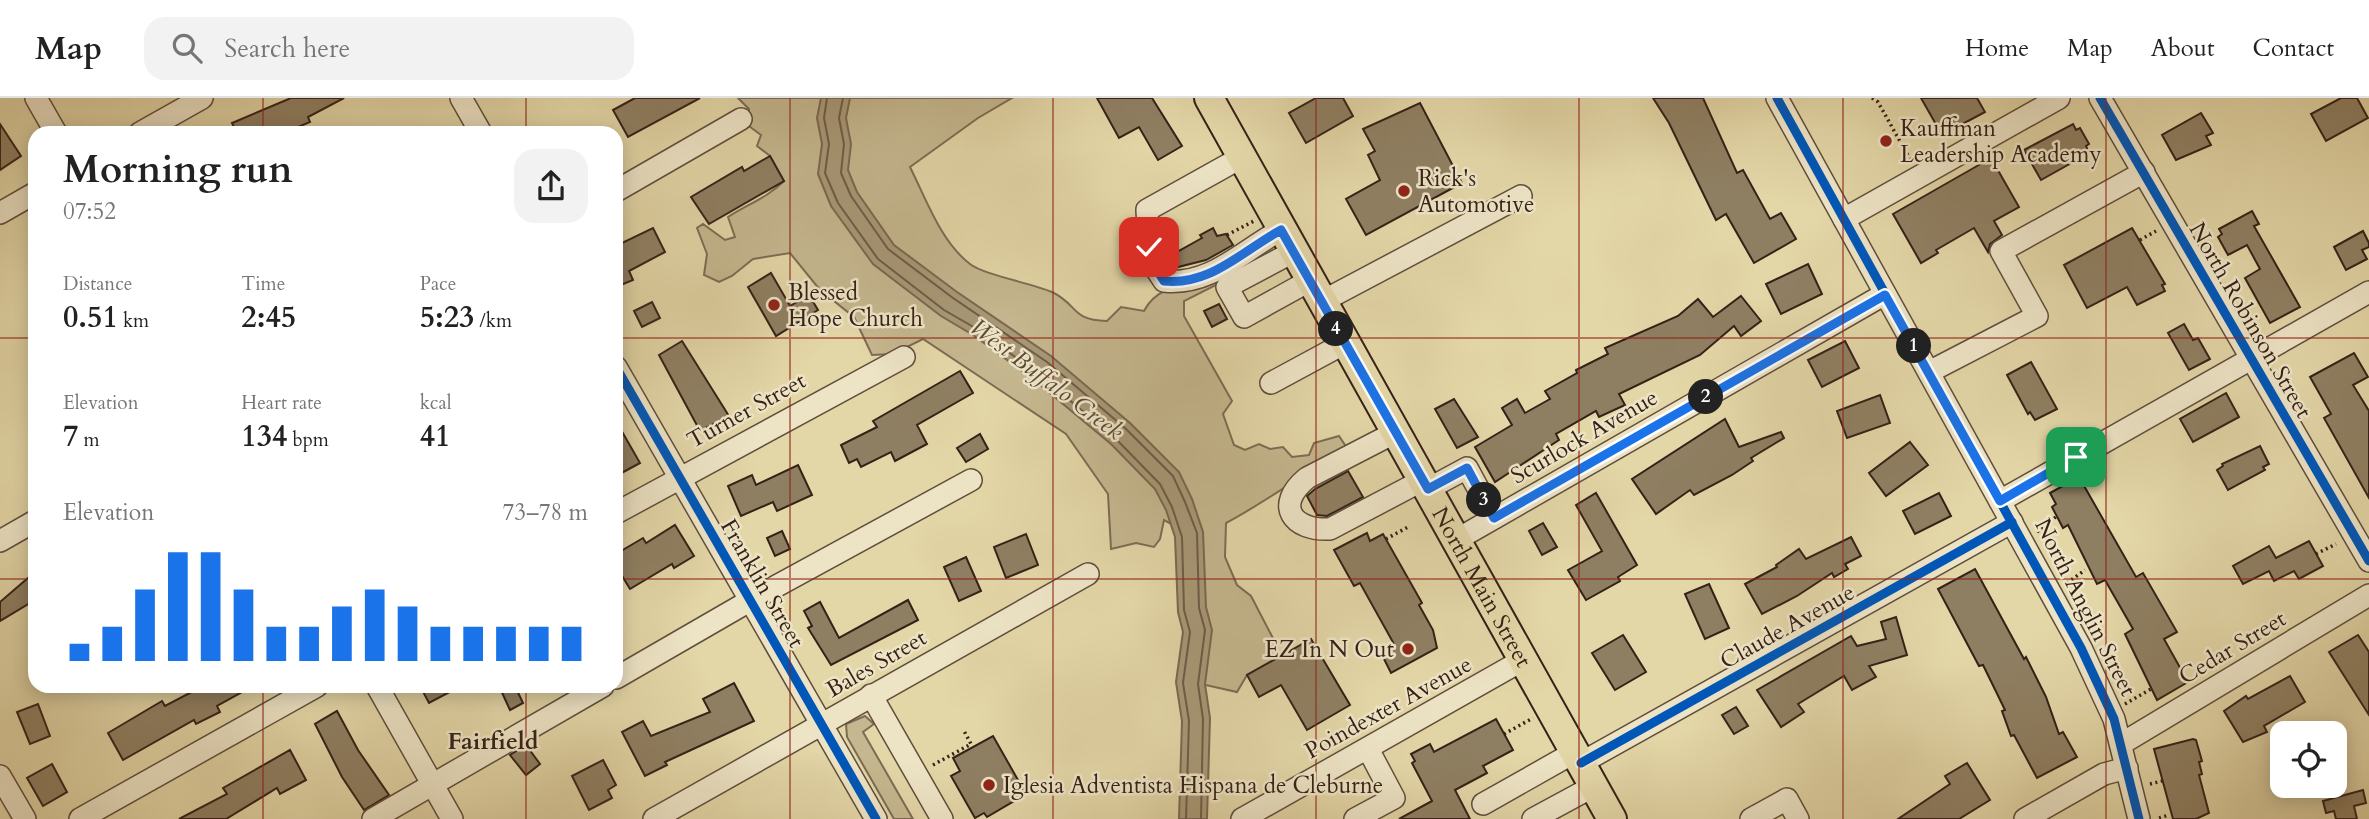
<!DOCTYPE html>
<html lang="en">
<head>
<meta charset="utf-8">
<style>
  body { margin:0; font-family:Cardo,serif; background:#f2f2f2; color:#222; height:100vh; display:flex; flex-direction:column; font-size:26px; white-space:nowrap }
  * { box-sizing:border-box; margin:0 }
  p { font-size:23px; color:#767676 }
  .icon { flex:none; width:38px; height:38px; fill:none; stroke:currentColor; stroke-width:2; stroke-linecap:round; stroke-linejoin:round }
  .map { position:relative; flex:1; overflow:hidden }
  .drawer { position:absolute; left:28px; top:28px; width:595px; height:567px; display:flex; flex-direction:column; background:#fff; border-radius:21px; box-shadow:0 4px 18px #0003 }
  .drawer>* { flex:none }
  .tools { position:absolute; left:2270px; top:623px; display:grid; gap:14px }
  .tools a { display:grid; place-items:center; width:77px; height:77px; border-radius:14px; background:#fff; box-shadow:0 4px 18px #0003; font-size:35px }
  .pin { position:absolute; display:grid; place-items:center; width:60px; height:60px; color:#fff; margin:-30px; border-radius:14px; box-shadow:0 4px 10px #0006 }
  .km { position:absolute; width:35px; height:35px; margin:-18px; border-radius:50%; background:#222; color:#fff; font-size:19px; line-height:35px; text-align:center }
  .round { display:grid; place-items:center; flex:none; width:74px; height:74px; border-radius:21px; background:#f2f2f2 }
  .headline { display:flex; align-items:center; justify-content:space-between; height:119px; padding:0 35px }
  h1 { font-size:38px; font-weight:700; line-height:52px }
  .figures { display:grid; grid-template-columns:repeat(3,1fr); gap:10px; height:119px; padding:7px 35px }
  .figures div { display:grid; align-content:center }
  .figures b { font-size:30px; font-weight:700 }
  .figures small { font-size:19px; font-weight:400 }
  .figures p { font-size:19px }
  .chart { height:196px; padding:14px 35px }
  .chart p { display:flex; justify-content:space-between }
  .chart svg { width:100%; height:126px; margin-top:7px; stroke:#1a73e8; stroke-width:6 }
  header { display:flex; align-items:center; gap:42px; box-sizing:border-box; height:98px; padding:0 35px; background:#fff; border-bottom:2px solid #e0e0e0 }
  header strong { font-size:33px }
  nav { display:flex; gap:38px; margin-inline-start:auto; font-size:24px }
  .search { width:490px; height:63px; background:#f2f2f2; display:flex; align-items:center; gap:18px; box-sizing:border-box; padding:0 24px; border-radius:21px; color:#767676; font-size:26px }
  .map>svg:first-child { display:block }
</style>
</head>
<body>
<header>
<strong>Map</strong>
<div class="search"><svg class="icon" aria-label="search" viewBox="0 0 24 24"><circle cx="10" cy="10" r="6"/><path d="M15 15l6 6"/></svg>Search here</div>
<nav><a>Home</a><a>Map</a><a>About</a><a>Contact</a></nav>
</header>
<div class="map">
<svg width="2369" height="721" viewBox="0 0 2369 721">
  <rect width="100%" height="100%" fill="#e3d6a7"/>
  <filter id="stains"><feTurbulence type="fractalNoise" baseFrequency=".00286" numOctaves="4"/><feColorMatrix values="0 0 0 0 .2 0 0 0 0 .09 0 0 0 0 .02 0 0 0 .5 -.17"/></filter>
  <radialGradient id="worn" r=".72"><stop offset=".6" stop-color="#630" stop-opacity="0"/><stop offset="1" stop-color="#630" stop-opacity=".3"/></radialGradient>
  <g fill="#c5b78f" stroke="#7d6c54" stroke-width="2">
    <path d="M738,0H1012L978,20L910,69C926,101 941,144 970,166C984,177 1031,185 1052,194C1079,207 1070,222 1107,223L1121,209L1144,213C1157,188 1183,187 1209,181L1218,186L1184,203V218L1232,303L1223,316L1234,347L1245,352L1259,346L1270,351L1283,349L1292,359L1309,357L1314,345L1339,338L1349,353C1305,373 1268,403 1226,425L1225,459L1237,487L1251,498L1276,546V561L1247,577L1237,594L1201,586L1177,429L1164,422L1160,441L1154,449L1136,445L1111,451L1108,396L1066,336L923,241L893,256L872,257L854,219L820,192L790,155L753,161L732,178L719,184L704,177L707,156L697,130L703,126L725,142L735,139L728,119C748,106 767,100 784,83L770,58L757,48L761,37L749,28V11Z"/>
    <path d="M865,618L874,626L863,634L913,721H894L847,639L846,626Z"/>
  </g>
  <path fill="#a89876" stroke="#7a6850" stroke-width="2" d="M821,0H850L846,20L851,46L848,72L857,94L894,147L957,194L1051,258L1130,325L1179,374L1192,401L1203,434L1206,509L1212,532L1205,586L1210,620L1207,721H1179L1182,623L1176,584L1183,534L1178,514L1175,439L1166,412L1155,391L1111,346L1033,281L973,237L941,218L873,166L831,108L818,76L822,46L817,20Z"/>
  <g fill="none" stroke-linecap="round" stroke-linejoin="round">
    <g stroke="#6e5c47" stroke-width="2">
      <path d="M827,0L824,20L829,46L825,75L838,105L878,161L944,212L977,231L1037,275L1115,340L1160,386L1172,409L1182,439L1184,512L1190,534L1183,585L1189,623L1186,721"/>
      <path d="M843,0L839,20L844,46L841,75L851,98L888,151L953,200L1047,264L1125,330L1173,378L1185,404L1197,435L1199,510L1205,532L1198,586L1203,621L1201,721"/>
    </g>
  </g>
  <g fill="#8f7f62" stroke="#352118" stroke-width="2">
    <path d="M291,0H344L308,19L310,24L284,35H237L232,25Z"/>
    <path d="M635,0H700L628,39L613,12Z"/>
    <path d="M1097,0H1152L1182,48L1158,62L1139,29L1119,40Z"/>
    <path d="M1316,0H1343L1353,18L1306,45L1289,15Z"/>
    <path d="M1653,0H1703L1737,75L1743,72L1770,121L1781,115L1796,141L1754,165L1726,116L1716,122L1669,25Z"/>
    <path d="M1921,0H1977L1985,14L1942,37Z"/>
    <path d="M2341,0H2357L2368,20L2326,43L2311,16Z"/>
    <path d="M1420,5L1462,85L1366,137L1346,101L1380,82L1368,57L1375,53L1363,31Z"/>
    <path d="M2201,15L2213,35L2206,38L2211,47L2176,62L2162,37Z"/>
    <path d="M0,26L21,58L0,72Z"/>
    <path d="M2073,26L2076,32L2080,30L2089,46L2086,48L2089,55L2041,82L2024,52Z"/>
    <path d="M770,58L784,83L709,126L691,99L742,69L744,73Z"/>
    <path d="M1991,60L2019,109L1994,123L2002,137L1990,146L1988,154L1974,130L1936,152L1938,155L1921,165L1893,116Z"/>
    <path d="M2252,113L2259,126L2254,128L2300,209L2270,225L2245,180L2260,171L2247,147L2228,157L2218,139L2222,136L2219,131Z"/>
    <path d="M653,130L665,154L629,173L633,182L616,189V143L618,147Z"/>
    <path d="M1213,130L1217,138L1226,136L1233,147L1206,162L1174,170L1168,159L1202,140L1200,137Z"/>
    <path d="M2132,130L2165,186L2162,187L2165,193L2137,207L2127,189L2087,210L2064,167Z"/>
    <path d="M2363,133L2369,145V149L2362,152L2367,161L2346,172L2334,149Z"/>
    <path d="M1808,166L1822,196L1781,216L1766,186Z"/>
    <path d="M771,175L790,208L809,197L818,212L776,238L748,189Z"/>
    <path d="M1741,198L1761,223L1741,238L1734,228L1700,257L1619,296L1625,307L1599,319L1596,313L1556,336L1559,342L1495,384L1475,349L1512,327L1502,310L1517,301L1525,315L1550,301L1545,293L1577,275L1576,272L1608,256L1605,250L1678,218L1698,201L1713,219Z"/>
    <path d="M652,204L660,220L642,229L634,213Z"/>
    <path d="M1219,206L1227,221L1212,229L1204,213Z"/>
    <path d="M2184,226L2193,242L2198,240L2210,261L2189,272L2168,235Z"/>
    <path d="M682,243L729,318L700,333L659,257Z"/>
    <path d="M1845,243L1859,270L1822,289L1808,262Z"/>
    <path d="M2354,255L2368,279L2353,287L2369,313V400L2324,320L2331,316L2310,279Z"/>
    <path d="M2031,264L2057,311L2035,322L2030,314L2028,316L2007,277Z"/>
    <path d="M960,273L973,295L917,327L927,346L895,363L891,354L861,369L857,361L849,365L841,347L877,329L873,323Z"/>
    <path d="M2226,295L2239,319L2193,344L2180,321Z"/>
    <path d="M1880,297L1890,325L1847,340L1837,313Z"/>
    <path d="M1454,301L1478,339L1457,350L1435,311Z"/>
    <path d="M1725,321L1739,349L1781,334L1784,340L1751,360L1753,363L1732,377L1694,397L1690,392L1656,416L1632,381Z"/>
    <path d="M616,323L640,365L616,378Z"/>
    <path d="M980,336L988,351L966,364L957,350Z"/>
    <path d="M1910,344L1928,367L1886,398L1869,375Z"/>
    <path d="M2260,348L2269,366L2263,369L2265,372L2228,392L2217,372L2223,368L2222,366Z"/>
    <path d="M798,367L812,397L777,413L773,404L741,418L728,388L752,377L756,387Z"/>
    <path d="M1348,373L1363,399L1327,418L1317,417L1307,398L1315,391Z"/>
    <path d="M2079,379L2136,479L2143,475L2177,534L2164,541L2188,584L2157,602L2125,536L2133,531L2105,482L2097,486L2068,427L2063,430L2052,409L2056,406L2050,395Z"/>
    <path d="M1596,395L1637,467L1618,479L1620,483L1586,502L1568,472L1602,453L1576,407Z"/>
    <path d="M1939,395L1951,418L1915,436L1903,413Z"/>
    <path d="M1543,425L1557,449L1542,457L1529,433Z"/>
    <path d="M675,427L694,458L674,470L672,466L630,491L616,468V456L643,440L646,445Z"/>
    <path d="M782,433L790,451L775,458L767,440Z"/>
    <path d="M1367,435L1370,443L1383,436L1422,505L1419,507L1433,532L1437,550L1391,575L1380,553L1394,546L1360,485L1354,488L1334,452Z"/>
    <path d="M1026,436L1038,467L1006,480L994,449Z"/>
    <path d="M1851,439L1861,458L1845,466L1848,471L1834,479L1832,475L1797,498L1762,516L1745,486L1777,469L1776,467L1799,451L1806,461Z"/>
    <path d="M2309,443L2323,468L2299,481L2294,473L2274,483L2269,473L2243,486L2233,468L2269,448L2276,460Z"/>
    <path d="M966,459L981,493L959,503L944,469Z"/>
    <path d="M1975,471L2024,561L2026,559L2046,599L2059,636L2063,634L2077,659L2037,680L2014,637L2011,638L2002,613L2005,612L1983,567L1979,568L1938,491Z"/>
    <path d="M35,474V502L0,523V504Z"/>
    <path d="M1709,486L1729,530L1705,541L1685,496Z"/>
    <path d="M908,502L918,522L831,567L808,530L812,528L804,513L820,504L839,540Z"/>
    <path d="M1896,519L1907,557L1869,568L1876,579L1852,592L1844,578L1798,606L1804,614L1781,629L1757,592L1851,538L1857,548L1886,541L1881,524Z"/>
    <path d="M1623,537L1646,574L1615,592L1592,555Z"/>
    <path d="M2358,537L2369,554V617L2329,554Z"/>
    <path d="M1311,541L1350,607L1307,632L1281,587L1259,599L1247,577Z"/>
    <path d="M2290,578L2305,604L2264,628L2267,634L2243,644L2224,613L2246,598L2248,601Z"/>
    <path d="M734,585L754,623L665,664L667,667L645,678L622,634L643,623L651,638L710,614L703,601Z"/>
    <path d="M203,588H253L217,608L220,614L196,626L194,622L123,662L108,635L162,603L165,608Z"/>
    <path d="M420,588H461L429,605Z"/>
    <path d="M499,588H515L523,605L510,612Z"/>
    <path d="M38,606L50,638L30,646L17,614Z"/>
    <path d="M1736,609L1748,628L1734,636L1722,617Z"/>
    <path d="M337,613L358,652L389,697L364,712L342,679L315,626Z"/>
    <path d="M1496,621L1513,652L1483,668L1487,675L1455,692L1470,721H1399L1432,703L1412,665L1415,663L1411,656L1430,646L1434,654Z"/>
    <path d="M993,638L1026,696L987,719L984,715L975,720L951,678L960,673L953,660Z"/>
    <path d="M2193,641L2196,642L2202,663L2199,664L2202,676L2199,677L2209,715L2196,721H2173L2154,651Z"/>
    <path d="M526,647L540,666L526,677L510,657Z"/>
    <path d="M290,652L306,682L280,696L277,690L226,721H179L227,696L223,690Z"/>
    <path d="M603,662L616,687L608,692L612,700L589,712L572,678Z"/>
    <path d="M1967,665L1990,702L1959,721H1898L1950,686L1945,678Z"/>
    <path d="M52,666L67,694L43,708L27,680Z"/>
    <path d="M2363,692L2366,705L2354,708L2357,721H2336L2334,713L2326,715L2323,703Z"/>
  </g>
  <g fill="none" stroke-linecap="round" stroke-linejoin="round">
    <g stroke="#604e3c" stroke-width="24">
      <g id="minor">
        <path d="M36,0L56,35"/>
        <path d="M461,0L481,35"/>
        <path d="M1777,0L2081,550L2114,621L2139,721"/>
        <path d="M2100,0L2369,463"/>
        <path d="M140,35L202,0"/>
        <path d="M1242,59L1147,112L1149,149L1153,166L1164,183C1211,188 1243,152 1281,132"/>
        <path d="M616,93L741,21"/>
        <path d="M0,115L35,95"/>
        <path d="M1844,121L2059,0"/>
        <path d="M1293,154L1227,189L1244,219L1309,183"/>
        <path d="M1321,204L1521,98"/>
        <path d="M616,269L876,721"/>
        <path d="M1929,274L2037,218L2001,153L2144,74"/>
        <path d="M1271,285L1345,245"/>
        <path d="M1396,334L1307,380C1274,407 1292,433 1330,431L1423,382"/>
        <path d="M1428,391L1467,370L1494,420"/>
        <path d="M2000,403L2369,194"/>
        <path d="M616,415L904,259"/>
        <path d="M1456,442L1885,196"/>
        <path d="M0,443L35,423"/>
        <path d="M616,580L751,502L971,382"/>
        <path d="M377,588L452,721"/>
        <path d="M871,597L942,721"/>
        <path d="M2121,646L2369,497"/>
        <path d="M1581,665L2012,424"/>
        <path d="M0,678L25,721"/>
        <path d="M1483,706L1575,654"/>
        <path d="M80,721L317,588"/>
        <path d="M373,721L603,588"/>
        <path d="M654,721L1088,476"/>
        <path d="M1242,721L1523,562"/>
        <path d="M1355,721L1394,700L1368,651"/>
        <path d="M1533,721L1594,688"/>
        <path d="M1751,721L1787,701L1798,721"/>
        <path d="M2025,721L2104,676L2127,670"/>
      </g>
    </g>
    <g stroke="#352118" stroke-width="32">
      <g id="major">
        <path id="s1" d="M1209,0L1612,721"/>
      </g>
    </g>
    <g stroke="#352118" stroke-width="3.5" stroke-dasharray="2 3.5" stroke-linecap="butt">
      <path d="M1872,0L1878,4L1911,63"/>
      <path d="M1227,137L1254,123"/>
      <path d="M2140,142L2156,133"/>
      <path d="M2037,434L2057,418"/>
      <path d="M1386,441L1408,429"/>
      <path d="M2316,456L2336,446"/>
      <path d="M2067,485L2085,472"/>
      <path d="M2125,606L2151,591"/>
      <path d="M1504,636L1533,620"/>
      <path d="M933,667L971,646L963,631"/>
      <path d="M2150,686L2162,683"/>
      <path d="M2159,720L2169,717"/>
    </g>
    <use href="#minor" stroke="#ede4c6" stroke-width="21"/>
    <use href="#major" stroke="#e3d6a7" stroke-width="28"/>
    <g stroke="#ede4c6" stroke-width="13">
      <g id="cycleway">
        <path d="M1777,0L2081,550L2114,621L2139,721"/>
        <path d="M2100,0L2369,463"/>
        <path d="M616,269L876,721"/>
        <path d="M1581,665L2012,424"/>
      </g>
    </g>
    <use href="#cycleway" stroke="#0057b8" stroke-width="9"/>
  </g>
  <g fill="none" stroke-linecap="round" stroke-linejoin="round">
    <g stroke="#fff" stroke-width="14">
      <path id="route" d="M1149,149L1153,166L1164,183C1211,188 1243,152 1281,132L1428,391L1467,370L1494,420L1885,197L2000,403L2076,359"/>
    </g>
    <use href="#route" stroke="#1a73e8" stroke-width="9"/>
  </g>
  <path fill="none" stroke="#8f2418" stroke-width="2" stroke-opacity="0.55" d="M263,0V35M526,0V35M790,0V721M1053,0V721M1316,0V721M1579,0V721M1843,0V721M2106,0V721M0,240H35M616,240H2369M0,481H35M616,481H2369M263,588V721M526,588V721"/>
  <g fill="#8f2418" stroke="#ede4c6" stroke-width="2.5">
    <circle cx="1886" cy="43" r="7"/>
    <circle cx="1404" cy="93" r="7"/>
    <circle cx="774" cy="207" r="7"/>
    <circle cx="1408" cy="551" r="7"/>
    <circle cx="989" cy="687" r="7"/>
  </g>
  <g text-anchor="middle" stroke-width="5" stroke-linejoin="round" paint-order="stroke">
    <g font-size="23" fill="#352118" stroke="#ede4c6" text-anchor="start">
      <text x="1900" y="38">Kauffman<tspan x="1900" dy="26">Leadership Academy</tspan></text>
      <text x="1418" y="88">Rick's<tspan x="1418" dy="26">Automotive</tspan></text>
      <text x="788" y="202">Blessed<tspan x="788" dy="26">Hope Church</tspan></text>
      <text x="1394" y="559" text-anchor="end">EZ In N Out</text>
      <text x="1003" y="695">Iglesia Adventista Hispana de Cleburne</text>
    </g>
    <g font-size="23" fill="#352118" stroke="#ede4c6">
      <text transform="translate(2251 222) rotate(60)" y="8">North Robinson Street</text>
      <text transform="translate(746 312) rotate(-29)" y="8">Turner Street</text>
      <text transform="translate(1584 338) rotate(-30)" y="8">Scurlock Avenue</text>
      <text transform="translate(763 485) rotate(60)" y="8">Franklin Street</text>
      <text dy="8" stroke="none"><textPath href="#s1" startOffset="560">North Main Street</textPath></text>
      <text transform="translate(2086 509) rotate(63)" y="8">North Anglin Street</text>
      <text transform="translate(1787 528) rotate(-29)" y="8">Claude Avenue</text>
      <text transform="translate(2232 549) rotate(-31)" y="8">Cedar Street</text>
      <text transform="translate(876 565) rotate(-30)" y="8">Bales Street</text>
      <text transform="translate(1388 609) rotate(-29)" y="8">Poindexter Avenue</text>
    </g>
    <g font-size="24" font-style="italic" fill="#5d4b39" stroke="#ede4c6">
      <text transform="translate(1047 281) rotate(37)" y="8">West Buffalo Creek</text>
    </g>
    <g font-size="24" font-weight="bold" fill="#352118" stroke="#ede4c6">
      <text x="493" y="651">Fairfield</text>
    </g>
  </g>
  <rect width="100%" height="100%" filter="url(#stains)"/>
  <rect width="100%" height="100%" fill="url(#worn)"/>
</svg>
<div class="tools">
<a><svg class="icon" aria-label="locate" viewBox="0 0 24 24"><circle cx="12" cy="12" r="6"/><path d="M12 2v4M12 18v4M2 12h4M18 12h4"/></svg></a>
</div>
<div class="pin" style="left:2076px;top:359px;background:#1e9e55"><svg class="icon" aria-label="arrive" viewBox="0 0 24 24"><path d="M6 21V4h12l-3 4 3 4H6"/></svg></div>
<div class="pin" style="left:1149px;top:149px;background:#d93025"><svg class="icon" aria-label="check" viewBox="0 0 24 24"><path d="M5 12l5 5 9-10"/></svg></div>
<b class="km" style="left:1914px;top:248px">1</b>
<b class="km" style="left:1706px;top:299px">2</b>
<b class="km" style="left:1484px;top:402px">3</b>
<b class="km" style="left:1336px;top:231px">4</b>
<section class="drawer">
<div class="headline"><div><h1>Morning run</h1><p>07:52</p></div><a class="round"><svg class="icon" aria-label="share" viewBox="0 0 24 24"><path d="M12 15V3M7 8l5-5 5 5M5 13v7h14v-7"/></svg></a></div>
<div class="figures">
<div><p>Distance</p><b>0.51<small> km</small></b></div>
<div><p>Time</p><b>2:45</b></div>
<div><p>Pace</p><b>5:23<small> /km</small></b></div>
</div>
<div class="figures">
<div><p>Elevation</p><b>7<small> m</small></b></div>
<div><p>Heart rate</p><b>134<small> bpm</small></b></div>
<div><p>kcal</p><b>41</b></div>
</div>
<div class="chart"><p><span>Elevation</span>73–78 m</p>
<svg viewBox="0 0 160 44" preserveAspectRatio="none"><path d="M5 44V38M15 44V32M25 44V19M35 44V6M45 44V6M55 44V19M65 44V32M75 44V32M85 44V25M95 44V19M105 44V25M115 44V32M125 44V32M135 44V32M145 44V32M155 44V32"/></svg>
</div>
</section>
</div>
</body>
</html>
